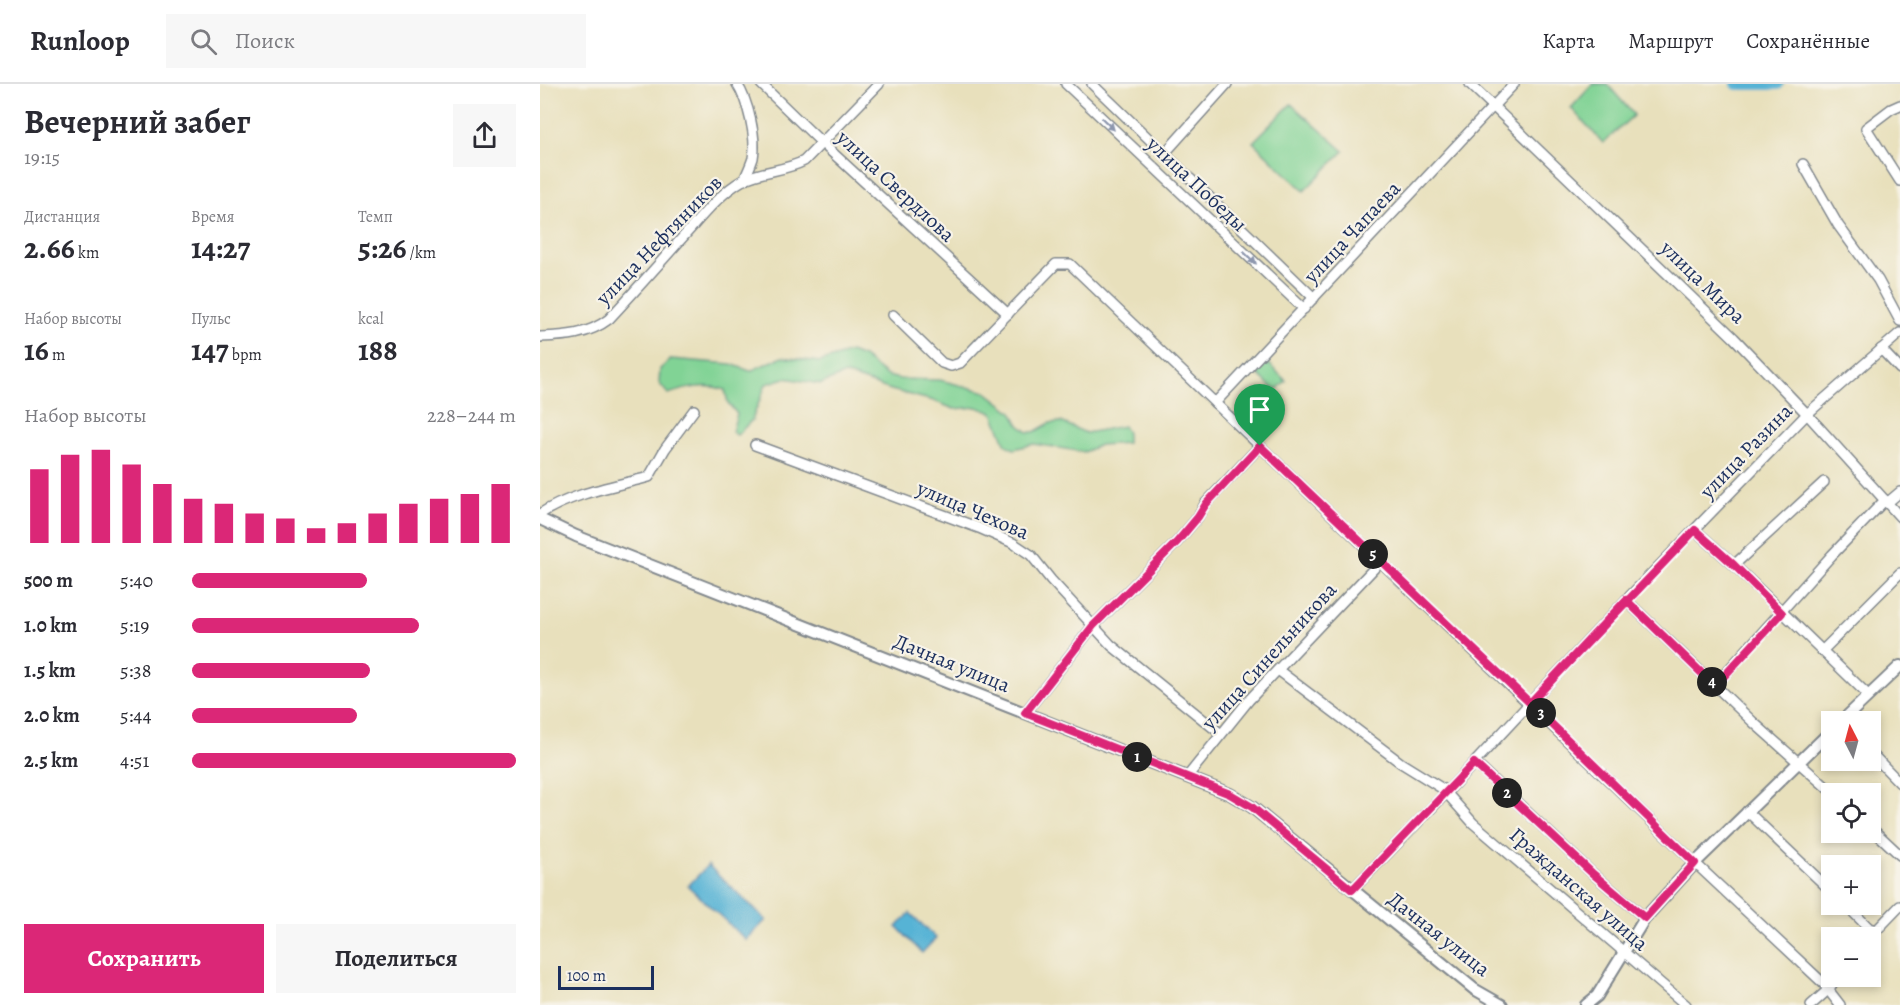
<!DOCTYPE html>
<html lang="ru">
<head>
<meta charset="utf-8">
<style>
  body { margin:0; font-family:Alegreya,serif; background:#f7f7f7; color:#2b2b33; height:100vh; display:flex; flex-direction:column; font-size:22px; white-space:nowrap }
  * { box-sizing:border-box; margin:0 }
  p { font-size:20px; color:#7c7c81 }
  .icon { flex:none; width:33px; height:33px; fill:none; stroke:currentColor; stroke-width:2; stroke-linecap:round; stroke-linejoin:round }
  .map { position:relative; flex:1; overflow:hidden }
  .sheet { display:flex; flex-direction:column; background:#fff; width:540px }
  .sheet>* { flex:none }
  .needle { width:39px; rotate:354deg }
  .fabs { position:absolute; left:1281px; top:627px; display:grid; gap:12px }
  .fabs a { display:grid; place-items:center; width:60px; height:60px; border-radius:0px; background:#fff; box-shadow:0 3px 9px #0003; font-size:30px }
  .scale { position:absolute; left:18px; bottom:15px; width:96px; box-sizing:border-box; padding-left:6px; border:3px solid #1b2f5e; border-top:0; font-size:16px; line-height:21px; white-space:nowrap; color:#1b2f5e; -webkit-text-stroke:4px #f7f3e8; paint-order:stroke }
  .pin { position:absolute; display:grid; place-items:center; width:51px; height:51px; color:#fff; margin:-62px -26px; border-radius:50% 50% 50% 0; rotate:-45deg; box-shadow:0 0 6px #0007 }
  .pin .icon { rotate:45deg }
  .km { position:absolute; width:30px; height:30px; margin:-15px; border-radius:50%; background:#222; color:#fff; font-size:16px; line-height:30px; text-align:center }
  .round { display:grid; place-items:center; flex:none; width:63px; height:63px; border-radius:0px; background:#f7f7f7 }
  .head { display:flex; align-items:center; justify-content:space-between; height:102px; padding:0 24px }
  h1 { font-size:33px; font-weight:700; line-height:45px }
  .figures { display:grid; grid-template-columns:repeat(3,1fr); gap:9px; height:102px; padding:6px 24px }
  .figures div { display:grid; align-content:center }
  .figures b { font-size:30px; font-weight:700 }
  .figures small { font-size:16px; font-weight:400 }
  .figures p { font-size:16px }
  .chart { height:168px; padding:12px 24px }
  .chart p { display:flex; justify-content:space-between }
  .chart svg { width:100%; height:108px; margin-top:6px; stroke:#db2777; stroke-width:6 }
  .action { display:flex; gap:12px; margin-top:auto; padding:12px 24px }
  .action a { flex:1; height:69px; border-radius:0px; background:#db2777; color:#fff; font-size:24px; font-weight:700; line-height:69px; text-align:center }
  .action a+a { background:#f7f7f7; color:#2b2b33 }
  ul { padding:0 24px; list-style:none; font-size:20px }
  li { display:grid; grid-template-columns:96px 72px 1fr; align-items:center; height:45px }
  li i { height:15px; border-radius:8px; background:#db2777 }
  header { display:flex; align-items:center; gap:36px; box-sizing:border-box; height:84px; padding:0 30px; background:#fff; border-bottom:2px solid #e1e1e2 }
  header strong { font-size:28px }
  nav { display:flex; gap:33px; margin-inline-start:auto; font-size:21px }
  .search { width:420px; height:54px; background:#f7f7f7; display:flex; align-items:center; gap:15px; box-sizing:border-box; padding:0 21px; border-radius:0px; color:#7c7c81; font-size:22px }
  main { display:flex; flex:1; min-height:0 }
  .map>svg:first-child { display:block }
</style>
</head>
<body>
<header>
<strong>Runloop</strong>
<div class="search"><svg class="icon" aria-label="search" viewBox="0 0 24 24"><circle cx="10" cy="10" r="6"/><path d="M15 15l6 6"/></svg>Поиск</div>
<nav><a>Карта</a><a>Маршрут</a><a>Сохранённые</a></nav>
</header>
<main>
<section class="sheet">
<div class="head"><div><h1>Вечерний забег</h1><p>19:15</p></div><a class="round"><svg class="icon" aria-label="share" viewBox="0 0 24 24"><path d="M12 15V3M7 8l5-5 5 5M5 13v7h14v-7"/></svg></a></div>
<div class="figures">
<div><p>Дистанция</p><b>2.66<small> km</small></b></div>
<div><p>Время</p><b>14:27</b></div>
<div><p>Темп</p><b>5:26<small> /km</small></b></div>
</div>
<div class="figures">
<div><p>Набор высоты</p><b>16<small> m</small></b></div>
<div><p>Пульс</p><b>147<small> bpm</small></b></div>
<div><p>kcal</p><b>188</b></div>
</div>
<div class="chart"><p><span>Набор высоты</span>228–244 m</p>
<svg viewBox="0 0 160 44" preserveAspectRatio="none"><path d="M5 44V14M15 44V8M25 44V6M35 44V12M45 44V20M55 44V26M65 44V28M75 44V32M85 44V34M95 44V38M105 44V36M115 44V32M125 44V28M135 44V26M145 44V24M155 44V20"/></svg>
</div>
<ul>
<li><b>500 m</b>5:40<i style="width:54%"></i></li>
<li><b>1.0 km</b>5:19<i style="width:70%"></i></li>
<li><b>1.5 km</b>5:38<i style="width:55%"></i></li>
<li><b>2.0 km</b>5:44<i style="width:51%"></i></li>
<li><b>2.5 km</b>4:51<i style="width:100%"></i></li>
</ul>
<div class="action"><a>Сохранить</a><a>Поделиться</a></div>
</section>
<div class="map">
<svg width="1360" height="921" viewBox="0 0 1360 921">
  <rect width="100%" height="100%" fill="#f7f3e8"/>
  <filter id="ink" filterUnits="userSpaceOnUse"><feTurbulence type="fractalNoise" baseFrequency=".0167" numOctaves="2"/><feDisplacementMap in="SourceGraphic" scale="12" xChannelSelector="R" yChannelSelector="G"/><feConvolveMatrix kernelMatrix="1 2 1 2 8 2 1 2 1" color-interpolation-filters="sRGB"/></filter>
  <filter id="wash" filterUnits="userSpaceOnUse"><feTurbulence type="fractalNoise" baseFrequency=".008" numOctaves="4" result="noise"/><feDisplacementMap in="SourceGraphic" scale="24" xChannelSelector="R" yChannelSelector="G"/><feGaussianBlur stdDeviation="1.35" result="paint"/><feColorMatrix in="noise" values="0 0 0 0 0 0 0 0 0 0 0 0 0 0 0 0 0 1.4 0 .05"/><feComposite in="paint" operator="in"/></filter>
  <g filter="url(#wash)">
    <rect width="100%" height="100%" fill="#e8e0bc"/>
    <g fill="#81d395" stroke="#4e817a" stroke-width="1.5">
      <path d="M1053,0H1067L1094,31L1063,59L1031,24Z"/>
      <path d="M751,20L804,67L764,107L713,58Z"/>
      <path d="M310,268L323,273L347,292L360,295L400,296L446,308L472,328L479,341L488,348H494L510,339L521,338L546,349L583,342L587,349V359L560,361L544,368L494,360L474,365L466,361L453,329L437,323L414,325L394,317L351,306L305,290L281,300L245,294L226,300L212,336L197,351L192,348L197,330L188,319L185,306C165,299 147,304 128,310L119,299L120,285L131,275L191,280L210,287L242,273L280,278Z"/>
      <path d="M727,278L746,297L735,307L717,289Z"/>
    </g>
    <g fill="#57b3d5" stroke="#39719a" stroke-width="1.5">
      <path d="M168,781L226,836L206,856L148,802Z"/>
      <path d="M370,829L396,854L382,869L357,843Z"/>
    </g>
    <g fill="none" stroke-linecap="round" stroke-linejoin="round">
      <path stroke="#57b3d5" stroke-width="12" d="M1197,0H1238"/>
    </g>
  </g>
  <g filter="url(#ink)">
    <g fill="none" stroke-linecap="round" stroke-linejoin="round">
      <g stroke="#82888d" stroke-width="12">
        <g id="minor">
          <path d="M197,0C208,17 217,54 213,74C211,81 207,89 204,96"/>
          <path d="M221,0L282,59L468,230"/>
          <path d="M526,0L764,225"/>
          <path d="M552,0L774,214"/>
          <path d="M930,0L1194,254L1267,330L1360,433"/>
          <path d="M1360,21L1351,25L1326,44L1360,97"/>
          <path d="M625,69L687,0"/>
          <path d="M1263,80L1298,141L1338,196L1360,237"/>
          <path d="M353,231L402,279L411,282L420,279L516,180H530L1155,779L1283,899L1300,921"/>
          <path d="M0,253C26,252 48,251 69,235C94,208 119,180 143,153C161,133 180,109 203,96C223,86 245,87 264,77L339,0"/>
          <path d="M1341,265L1360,285"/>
          <path d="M675,319L974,0"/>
          <path d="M215,361L439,444L473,459L491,471L511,496L571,561L681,650"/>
          <path d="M1347,419L1360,408"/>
          <path d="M0,430C32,409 72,403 109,393L125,365L154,326"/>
          <path d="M1155,446L1194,481L1328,611"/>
          <path d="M1194,481L1284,398"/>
          <path d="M1086,516L1213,638L1294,710"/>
          <path d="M1282,567L1360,489"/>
          <path d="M738,586L861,679L903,705L933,739L1146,921"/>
          <path d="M1175,601L1292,471L1345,416"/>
          <path d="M485,629L553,542L637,458L658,433L665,420L720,362"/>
          <path d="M1330,668L1360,699"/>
          <path d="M935,679L1052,789L1105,834"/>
          <path d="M647,693L709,616L841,477"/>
          <path d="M1207,727L1292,808"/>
          <path d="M1330,743L1360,771"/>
          <path d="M812,806L906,709L1086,516L1267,330L1360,249"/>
          <path d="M1305,820L1329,844L1337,846"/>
          <path d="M1329,854L1360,822"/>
          <path d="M1271,921L1289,905L1297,892"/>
        </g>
      </g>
      <g stroke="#82888d" stroke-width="14">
        <g id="major">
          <path d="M0,435L36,452L690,710L712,723L934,905L962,921"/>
          <path d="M1301,638L1360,582"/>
          <path d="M1046,921L1057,912L1105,834L1155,779L1292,646"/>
        </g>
      </g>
      <use href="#minor" stroke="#fff" stroke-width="9"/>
      <use href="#major" stroke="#fff" stroke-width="10"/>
    </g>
    <defs><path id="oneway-solid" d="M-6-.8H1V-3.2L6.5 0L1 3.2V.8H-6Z" transform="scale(1.5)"/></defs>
    <g fill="#8d97ae">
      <use href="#oneway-solid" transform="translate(568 40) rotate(44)"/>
      <use href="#oneway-solid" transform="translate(710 174) rotate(43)"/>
    </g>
  </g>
  <g fill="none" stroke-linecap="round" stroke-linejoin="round" filter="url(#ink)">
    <g stroke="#fff" stroke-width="12">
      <path id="route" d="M720,362L666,420L658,433L637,458L553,542L485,629L690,710L712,723L812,806L934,679L1052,789L1105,834L1155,779L990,619L1155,446L1194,481L1242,529L1175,602L1086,516L990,619L720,362"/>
    </g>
    <use href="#route" stroke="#db2777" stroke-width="8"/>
  </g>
  <g text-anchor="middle" stroke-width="4.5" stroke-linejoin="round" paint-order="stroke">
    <g font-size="21" fill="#1b2f5e" stroke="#f7f3e8">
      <text transform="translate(657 100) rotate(43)" y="7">улица Победы</text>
      <text transform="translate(356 102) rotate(43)" y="7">улица Свердлова</text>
      <text transform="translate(812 148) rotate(-47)" y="7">улица Чапаева</text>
      <text transform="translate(119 156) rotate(-46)" y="7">улица Нефтяников</text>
      <text transform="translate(1163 198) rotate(44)" y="7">улица Мира</text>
      <text transform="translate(1206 367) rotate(-46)" y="7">улица Разина</text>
      <text transform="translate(433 426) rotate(23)" y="7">улица Чехова</text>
      <text transform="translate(729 572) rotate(-48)" y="7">улица Синельникова</text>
      <text transform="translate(412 579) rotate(22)" y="7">Дачная улица</text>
      <text transform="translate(1039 805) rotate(41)" y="7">Гражданская улица</text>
      <text transform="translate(899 850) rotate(38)" y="7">Дачная улица</text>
    </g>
  </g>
</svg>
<div class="fabs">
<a><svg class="needle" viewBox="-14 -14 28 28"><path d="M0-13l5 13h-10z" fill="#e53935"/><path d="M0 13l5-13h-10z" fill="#7c7c81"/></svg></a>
<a><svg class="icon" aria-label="locate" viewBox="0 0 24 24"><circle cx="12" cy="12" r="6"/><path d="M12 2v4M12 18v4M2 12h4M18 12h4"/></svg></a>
<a>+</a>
<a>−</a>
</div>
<div class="scale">100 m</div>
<div class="pin" style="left:720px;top:362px;background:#1e9e55"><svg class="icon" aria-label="arrive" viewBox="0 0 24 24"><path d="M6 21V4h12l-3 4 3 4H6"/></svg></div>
<b class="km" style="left:597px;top:673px">1</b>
<b class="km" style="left:967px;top:709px">2</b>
<b class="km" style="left:1001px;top:629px">3</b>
<b class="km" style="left:1172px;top:598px">4</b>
<b class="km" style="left:833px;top:470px">5</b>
</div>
</main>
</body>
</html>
